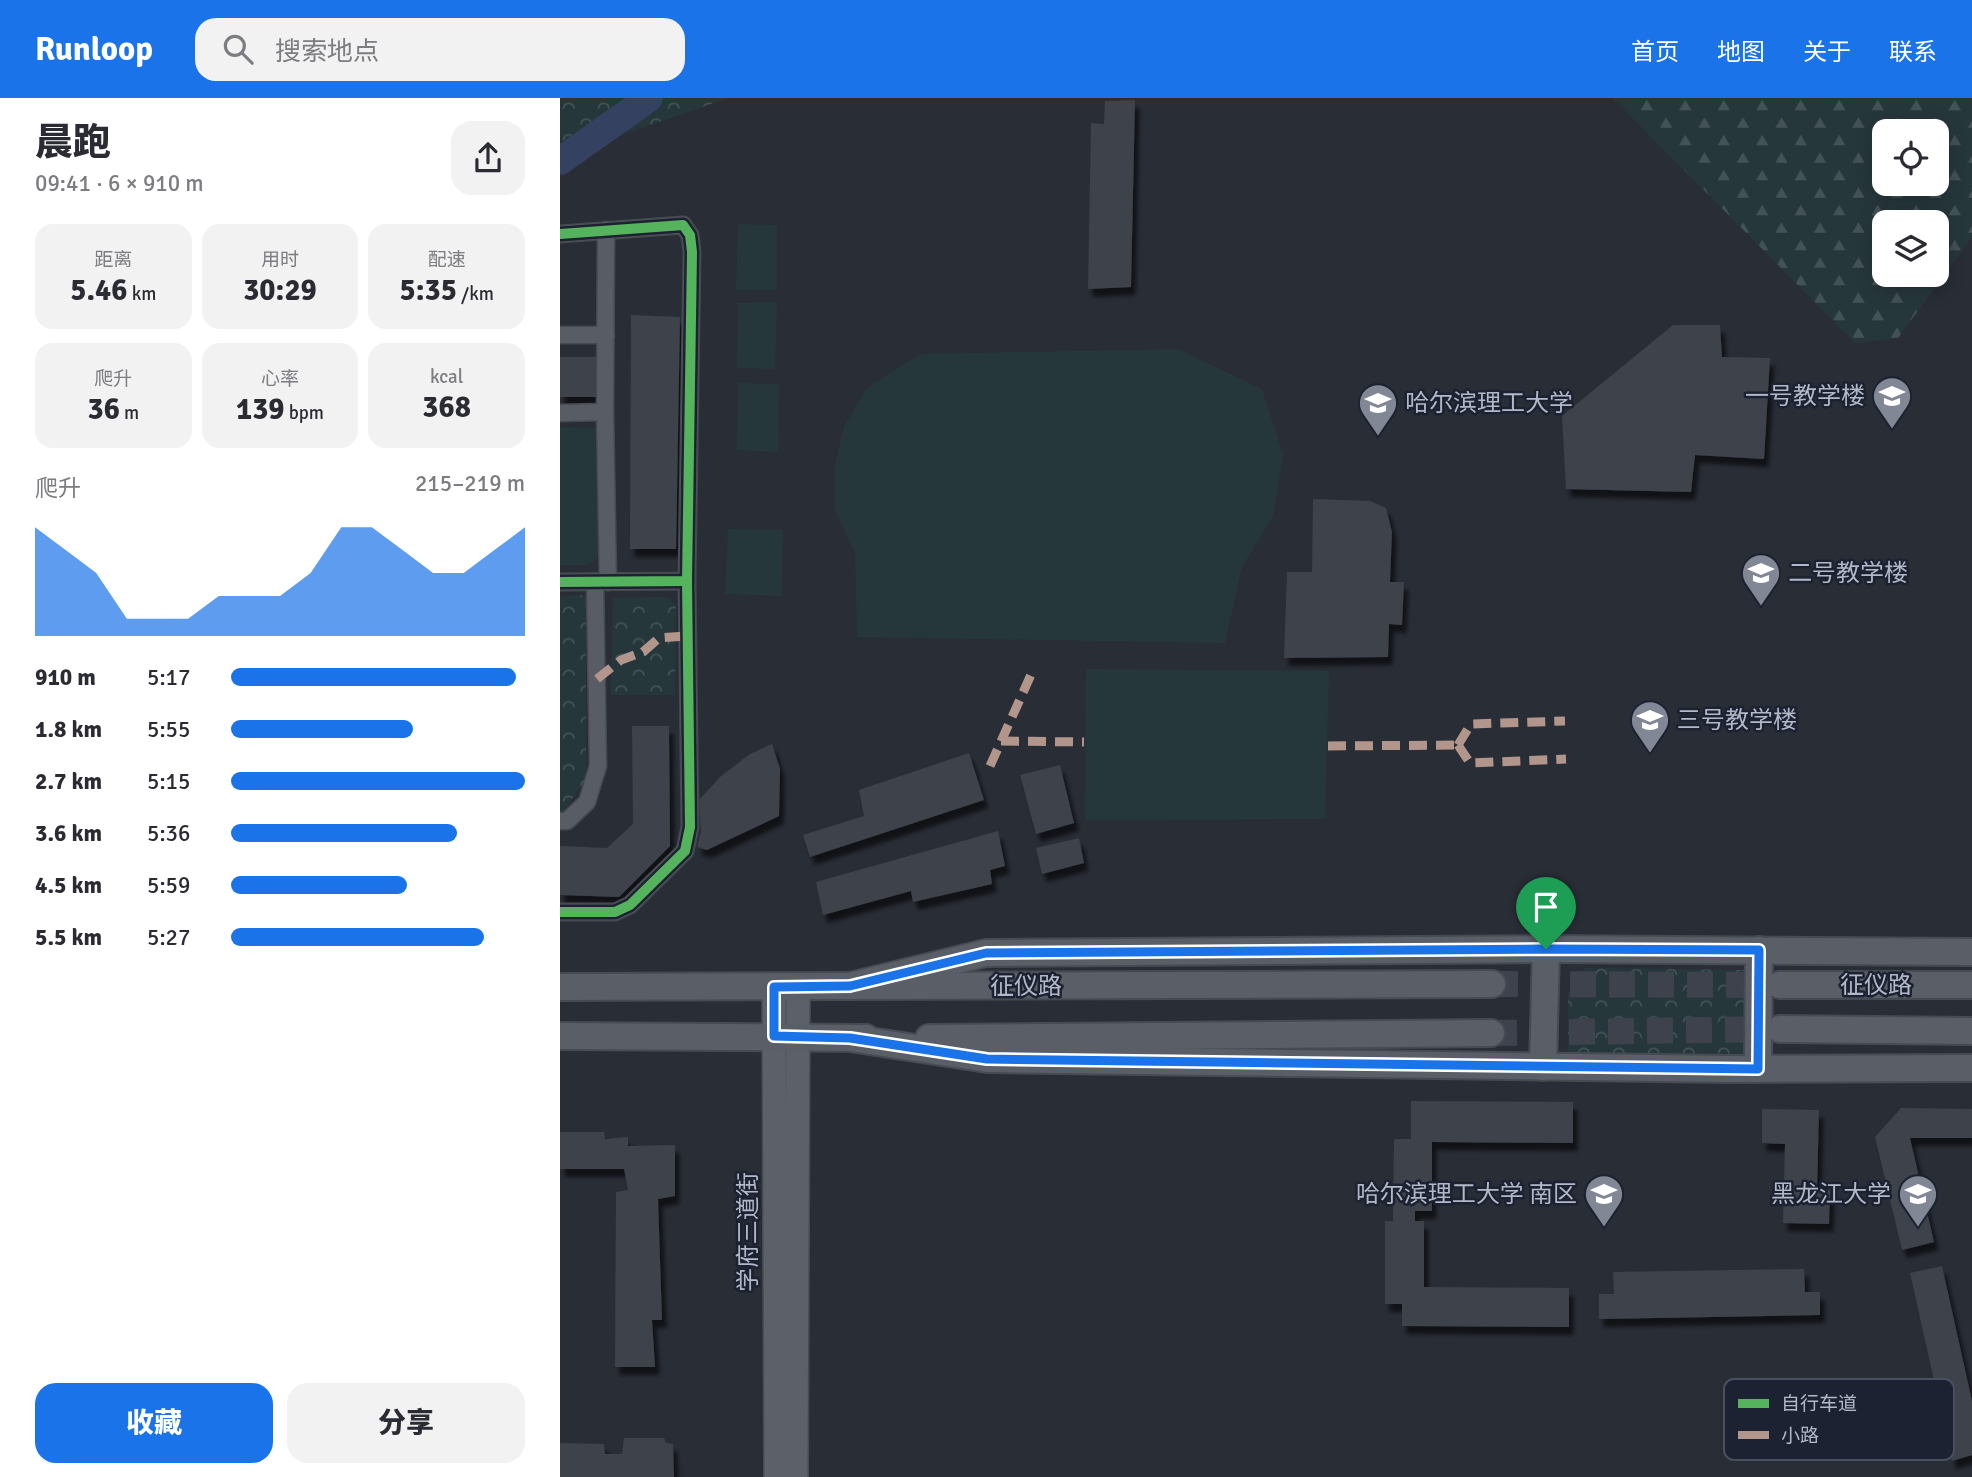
<!DOCTYPE html>
<html lang="zh">
<head>
<meta charset="utf-8">
<style>
  body { margin:0; font-family:Signika,"Noto Sans SC",sans-serif; background:#f2f2f3; color:#2b2b33; height:100vh; display:flex; flex-direction:column; font-size:26px; white-space:nowrap }
  * { box-sizing:border-box; margin:0 }
  p { font-size:23px; color:#7c7c81 }
  .icon { flex:none; width:38px; height:38px; fill:none; stroke:currentColor; stroke-width:2; stroke-linecap:round; stroke-linejoin:round }
  .map { position:relative; flex:1; overflow:hidden }
  .drawer { display:flex; flex-direction:column; background:#fff; width:560px }
  .drawer>* { flex:none }
  .tools { position:absolute; left:1312px; top:21px; display:grid; gap:14px }
  .tools a { display:grid; place-items:center; width:77px; height:77px; border-radius:14px; background:#fff; box-shadow:0 4px 18px #0003; font-size:35px }
  .pin { position:absolute; display:grid; place-items:center; width:60px; height:60px; color:#fff; margin:-72px -30px; border-radius:50% 50% 50% 0; rotate:-45deg; box-shadow:0 0 7px #0007 }
  .pin .icon { rotate:45deg }
  .round { display:grid; place-items:center; flex:none; width:74px; height:74px; border-radius:21px; background:#f2f2f3 }
  .headline { display:flex; align-items:center; justify-content:space-between; height:119px; padding:0 35px }
  h1 { font-size:38px; font-weight:800; line-height:52px }
  .figures { display:grid; grid-template-columns:repeat(3,1fr); gap:10px; height:119px; padding:7px 35px }
  .figures div { display:grid; align-content:center; border-radius:18px; background:#f2f2f3; text-align:center }
  .figures b { font-size:30px; font-weight:800 }
  .figures small { font-size:19px; font-weight:400 }
  .figures p { font-size:19px }
  .chart { height:196px; padding:14px 35px }
  .chart p { display:flex; justify-content:space-between }
  .chart svg { width:100%; height:126px; margin-top:7px; fill:#1a73e8; opacity:.7 }
  .cta { display:flex; gap:14px; margin-top:auto; padding:14px 35px }
  .cta a { flex:1; height:80px; border-radius:21px; background:#1a73e8; color:#fff; font-size:28px; font-weight:800; line-height:80px; text-align:center }
  .cta a+a { background:#f2f2f3; color:#2b2b33 }
  ul { padding:0 35px; list-style:none; font-size:23px }
  li { display:grid; grid-template-columns:112px 84px 1fr; align-items:center; height:52px }
  li i { height:18px; border-radius:9px; background:#1a73e8 }
  header { display:flex; align-items:center; gap:42px; box-sizing:border-box; height:98px; padding:0 35px; background:#1a73e8; color:#fff }
  header strong { font-size:33px }
  nav { display:flex; gap:38px; margin-inline-start:auto; font-size:24px }
  .search { width:490px; height:63px; background:#f2f2f3; display:flex; align-items:center; gap:18px; box-sizing:border-box; padding:0 24px; border-radius:21px; color:#7c7c81; font-size:26px }
  main { display:flex; flex:1; min-height:0 }
  .map>svg:first-child { display:block }
</style>
</head>
<body>
<header>
<strong>Runloop</strong>
<div class="search"><svg class="icon" aria-label="search" viewBox="0 0 24 24"><circle cx="10" cy="10" r="6"/><path d="M15 15l6 6"/></svg>搜索地点</div>
<nav><a>首页</a><a>地图</a><a>关于</a><a>联系</a></nav>
</header>
<main>
<section class="drawer">
<div class="headline"><div><h1>晨跑</h1><p>09:41 · 6 × 910 m</p></div><a class="round"><svg class="icon" aria-label="share" viewBox="0 0 24 24"><path d="M12 15V3M7 8l5-5 5 5M5 13v7h14v-7"/></svg></a></div>
<div class="figures">
<div><p>距离</p><b>5.46<small> km</small></b></div>
<div><p>用时</p><b>30:29</b></div>
<div><p>配速</p><b>5:35<small> /km</small></b></div>
</div>
<div class="figures">
<div><p>爬升</p><b>36<small> m</small></b></div>
<div><p>心率</p><b>139<small> bpm</small></b></div>
<div><p>kcal</p><b>368</b></div>
</div>
<div class="chart"><p><span>爬升</span>215–219 m</p>
<svg viewBox="0 0 160 44" preserveAspectRatio="none"><path d="M0 44V6L10 14L20 22L30 38L40 38L50 38L60 30L70 30L80 30L90 22L100 6L110 6L120 14L130 22L140 22L150 14L160 6V44z"/></svg>
</div>
<ul>
<li><b>910 m</b>5:17<i style="width:97%"></i></li>
<li><b>1.8 km</b>5:55<i style="width:62%"></i></li>
<li><b>2.7 km</b>5:15<i style="width:100%"></i></li>
<li><b>3.6 km</b>5:36<i style="width:77%"></i></li>
<li><b>4.5 km</b>5:59<i style="width:60%"></i></li>
<li><b>5.5 km</b>5:27<i style="width:86%"></i></li>
</ul>
<div class="cta"><a>收藏</a><a>分享</a></div>
</section>
<div class="map">
<svg width="1412" height="1379" viewBox="0 0 1412 1379">
  <defs>
    <pattern id="forest-firs" width="22" height="20" patternUnits="userSpaceOnUse" patternTransform="scale(1.75)"><rect width="22" height="20" fill="#26373c"/><path d="M5 1l3.5 6h-7zM16 11l3.5 6h-7z" fill="#435257"/></pattern>
    <pattern id="park-crowns" width="20" height="18" patternUnits="userSpaceOnUse" patternTransform="scale(1.75)"><rect width="20" height="18" fill="#26373c"/><path d="M2 6a3 3 0 1 1 6 0M12 15a3 3 0 1 1 6 0" fill="none" stroke="#435257"/></pattern>
    <filter id="shadow"><feDropShadow dx="4.5" dy="8" stdDeviation="2" flood-color="#0009"/></filter>
  </defs>
  <rect width="100%" height="100%" fill="#292d36"/>
  <g fill="#26373c">
    <path d="M178,126L217,127V192H176Z"/>
    <path d="M217,204L215,271L177,270L178,205Z"/>
    <path d="M618,251L702,291L723,357L713,418L682,469L665,545L297,539L295,454L275,412V367L284,328L308,289L361,256Z"/>
    <path d="M178,285L219,286L218,354L177,352Z"/>
    <path d="M0,329L39,330L40,454L38,461L27,467H0Z"/>
    <path d="M168,431L223,432L222,498L165,496Z"/>
    <path d="M526,571L769,573L765,721L525,722Z"/>
  </g>
  <path fill="url(#forest-firs)" fill-rule="evenodd" d="M1053,0H1412V139L1338,240L1295,245ZM1325,33H1377V86H1325ZM1325,124H1377V177H1325Z"/>
  <g fill="url(#park-crowns)">
    <path d="M0,0H169L0,58Z"/>
    <path d="M26,497V681L3,714H0V498Z"/>
    <path d="M107,499L116,508L115,597H51L53,500Z"/>
    <path d="M1025,870L1190,872L1188,961L1008,959V895Z"/>
  </g>
  <g fill="none" stroke-linecap="round" stroke-linejoin="round">
    <path stroke="#354160" stroke-width="28" d="M0,63L89,0"/>
  </g>
  <g fill="#3e424b" filter="url(#shadow)">
    <path d="M575,2L571,189L528,191L531,25L544,26L545,3Z"/>
    <path d="M71,217L120,219L116,451H70Z"/>
    <path d="M1113,227H1160L1162,259L1210,260L1204,361L1135,357L1131,394L1006,391L1002,318Z"/>
    <path d="M0,259H38L37,299H0Z"/>
    <path d="M753,401L810,403L826,410L832,434L830,484H844L842,527L829,526L828,559L724,560L727,474H752Z"/>
    <path d="M72,628H109L110,748L59,799L0,797V748L47,750L73,726Z"/>
    <path d="M212,646L220,671L219,718L147,752L137,749L141,734L139,702L160,679L190,656Z"/>
    <path d="M409,655L424,702L250,759L243,737L304,718L299,692Z"/>
    <path d="M500,667L514,725L476,736L460,677Z"/>
    <path d="M438,733L445,768L430,772L432,786L353,804L351,793L263,817L256,784Z"/>
    <path d="M519,740L524,765L482,776L476,750Z"/>
    <path d="M851,1003L1013,1004V1045L872,1044V1113H855V1123H864V1189L1009,1190V1229L842,1228V1206H825V1123H833L834,1041H851Z"/>
    <path d="M1341,1010L1412,1011V1040H1350L1374,1144L1342,1152L1315,1039Z"/>
    <path d="M1202,1011L1259,1012L1257,1092H1270L1269,1126L1223,1125L1225,1046L1202,1045Z"/>
    <path d="M0,1034H44L45,1041L68,1039V1048L115,1047V1098L98,1101L102,1222H92L95,1269H55L56,1094L68,1092L64,1071H0Z"/>
    <path d="M1382,1168L1412,1303V1357L1392,1363L1350,1175Z"/>
    <path d="M1244,1171L1245,1194H1260V1217L1039,1221V1196H1054L1053,1174Z"/>
    <path d="M64,1340H104L106,1345L113,1346L114,1379H0V1345L44,1346L45,1356H62Z"/>
  </g>
  <g fill="none" stroke-linecap="round" stroke-linejoin="round">
    <g stroke="#3e424c" stroke-width="26" stroke-dasharray="26 13" stroke-linecap="butt">
      <path d="M932,886L1220,887"/>
      <path d="M931,935L1220,931"/>
    </g>
    <g stroke="#464a50" stroke-width="19">
      <g id="street">
        <path d="M46,132L45,314L48,484"/>
        <path d="M0,136L123,127L130,137L132,154L127,483L0,484"/>
        <path d="M0,237H46"/>
        <path d="M0,315L45,314"/>
        <path d="M0,723H7L27,704L38,668L35,484"/>
        <path d="M0,814H55L70,807L125,753L130,729L127,483"/>
      </g>
    </g>
    <g stroke="#464a53" stroke-width="26">
      <g id="secondary">
        <path d="M214,889L216,1379"/>
        <path d="M236,1379L238,890"/>
      </g>
    </g>
    <g stroke="#464a53" stroke-width="30">
      <g id="primary">
        <path d="M1220,887H1412"/>
        <path d="M290,888L426,855L986,851L1412,854"/>
        <path d="M0,889L932,886"/>
        <path d="M1220,931L1412,933"/>
        <path d="M0,938L306,940"/>
        <path d="M290,940L427,961L1169,971L1412,970"/>
        <path d="M369,940L931,935"/>
        <path d="M983,969L986,851"/>
        <path d="M1198,971L1199,852"/>
      </g>
    </g>
    <use href="#street" stroke="#585c64" stroke-width="16"/>
    <use href="#secondary" stroke="#5c6069" stroke-width="23"/>
    <use href="#primary" stroke="#5a5e66" stroke-width="26"/>
    <g stroke="#b2968c" stroke-width="9" stroke-dasharray="18 9" stroke-linecap="butt">
      <path d="M37,581L61,562L83,554L99,540L127,538"/>
      <path d="M441,643L524,644"/>
      <path d="M898,647L911,626L1005,623"/>
      <path d="M898,647L910,665L1006,661"/>
      <path d="M768,648L898,647"/>
      <path d="M430,668L474,570"/>
    </g>
    <g stroke="#1c2231" stroke-width="15">
      <g id="cycleway">
        <path d="M0,136L123,127L130,137L132,154L127,483L0,484"/>
        <path d="M0,814H55L70,807L125,753L130,729L127,483"/>
      </g>
    </g>
    <use href="#cycleway" stroke="#56b35d" stroke-width="10"/>
  </g>
  <g fill="none" stroke-linecap="round" stroke-linejoin="round">
    <g stroke="#fff" stroke-width="14">
      <path id="route" d="M986,851L1199,852L1198,971L427,961L290,940L214,938V889L290,888L426,855Z"/>
    </g>
    <use href="#route" stroke="#1a73e8" stroke-width="9"/>
  </g>
  <defs>
    <g id="university-pin" transform="scale(2.0125)"><path d="M0 17L-7.5 6A9.5 9.5 0 1 1 7.5 6Z" fill="#828795" stroke="#1c2231"/><path d="M0-5L7-2L0 1L-7-2ZM-4 1L0 2.5L4 1V4Q0 6-4 4Z" fill="#fff"/></g>
  </defs>
  <g fill-rule="evenodd">
    <use href="#university-pin" x="1332" y="298"/>
    <use href="#university-pin" x="818" y="305"/>
    <use href="#university-pin" x="1201" y="475"/>
    <use href="#university-pin" x="1090" y="622"/>
    <use href="#university-pin" x="1044" y="1096"/>
    <use href="#university-pin" x="1358" y="1096"/>
  </g>
  <g text-anchor="middle" stroke-width="5" stroke-linejoin="round" paint-order="stroke">
    <g font-size="24" fill="#b2b8c8" stroke="#1c2231" text-anchor="end">
      <text x="1305" y="306">一号教学楼</text>
      <text x="845" y="313" text-anchor="start">哈尔滨理工大学</text>
      <text x="1228" y="483" text-anchor="start">二号教学楼</text>
      <text x="1117" y="630" text-anchor="start">三号教学楼</text>
      <text x="1017" y="1104">哈尔滨理工大学 南区</text>
      <text x="1331" y="1104">黑龙江大学</text>
    </g>
    <g font-size="24" fill="#b2b8c8" stroke="#1c2231">
      <text x="1316" y="895">征仪路</text>
      <text x="466" y="896">征仪路</text>
      <text transform="translate(188 1134) rotate(-90)" y="8">学府三道街</text>
    </g>
  </g>
  <rect x="1164" y="1281" width="230" height="81" rx="10" fill="#1c2231" stroke="#494f5e" stroke-width="2"/>
  <rect x="1178" y="1301" width="31" height="9" fill="#56b35d"/>
  <rect x="1178" y="1333" width="31" height="8" fill="#b2968c"/>
  <g font-size="19" fill="#b2b8c8">
    <text x="1221" y="1312">自行车道</text>
    <text x="1221" y="1344">小路</text>
  </g>
</svg>
<div class="tools">
<a><svg class="icon" aria-label="locate" viewBox="0 0 24 24"><circle cx="12" cy="12" r="6"/><path d="M12 2v4M12 18v4M2 12h4M18 12h4"/></svg></a>
<a><svg class="icon" aria-label="layers" viewBox="0 0 24 24"><path d="M12 4l9 5-9 5-9-5zM3 14l9 5 9-5"/></svg></a>
</div>
<div class="pin" style="left:986px;top:851px;background:#1e9e55"><svg class="icon" aria-label="arrive" viewBox="0 0 24 24"><path d="M6 21V4h12l-3 4 3 4H6"/></svg></div>
</div>
</main>
</body>
</html>
